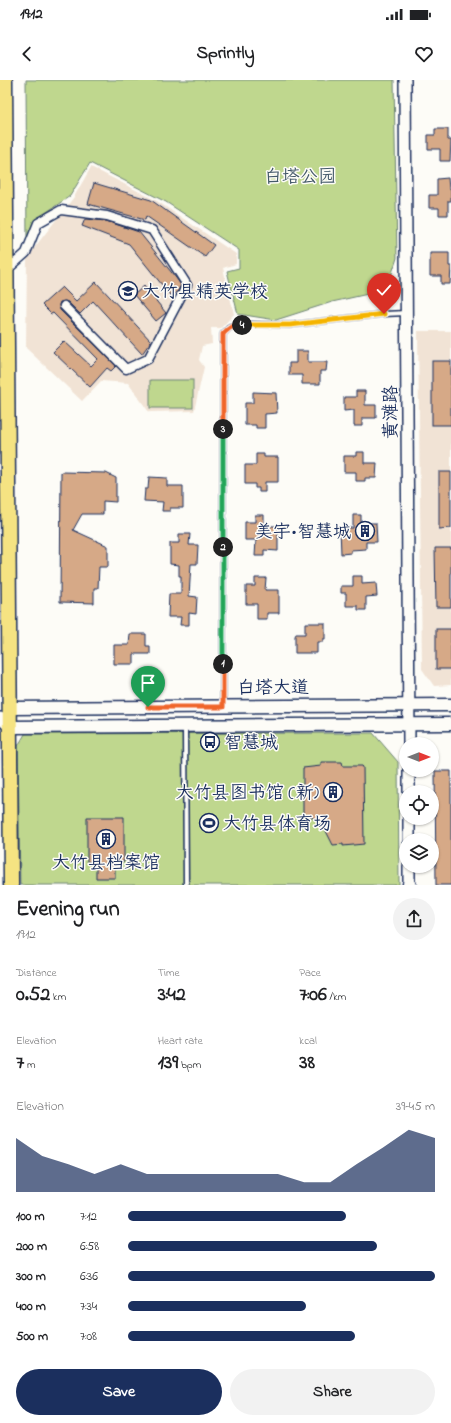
<!DOCTYPE html>
<html lang="en">
<head>
<meta charset="utf-8">
<style>
  body { margin:0; font-family:"Indie Flower","LXGW WenKai TC",sans-serif; background:#f2f2f2; color:#202124; height:100vh; display:flex; flex-direction:column; font-size:15px; white-space:nowrap }
  * { box-sizing:border-box; margin:0 }
  p { font-size:13px; color:#757577 }
  .icon { flex:none; width:22px; height:22px; fill:none; stroke:currentColor; stroke-width:2; stroke-linecap:round; stroke-linejoin:round }
  .map { position:relative; height:805px; overflow:hidden }
  .drawer { display:flex; flex-direction:column; background:#fff; flex:1 }
  .drawer>* { flex:none }
  .needle { width:26px; rotate:90deg }
  .tools { position:absolute; left:399px; top:657px; display:grid; gap:8px }
  .tools a { display:grid; place-items:center; width:40px; height:40px; border-radius:50%; background:#fff; box-shadow:0 1px 3px #0004; font-size:20px }
  .pin { position:absolute; display:grid; place-items:center; width:34px; height:34px; color:#fff; margin:-41px -17px; border-radius:50% 50% 50% 0; rotate:-45deg; box-shadow:0 0 4px #0007 }
  .pin .icon { rotate:45deg }
  .km { position:absolute; width:20px; height:20px; margin:-10px; border-radius:50%; background:#222; color:#fff; font-size:11px; line-height:20px; text-align:center }
  .round { display:grid; place-items:center; flex:none; width:42px; height:42px; border-radius:21px; background:#f2f2f2 }
  .overview { display:flex; align-items:center; justify-content:space-between; height:68px; padding:0 16px }
  h1 { font-size:22px; font-weight:700; line-height:30px }
  .figures { display:grid; grid-template-columns:repeat(3,1fr); gap:6px; height:68px; padding:4px 16px }
  .figures div { display:grid; align-content:center }
  .figures b { font-size:20px; font-weight:700 }
  .figures small { font-size:11px; font-weight:400 }
  .figures p { font-size:11px }
  .chart { height:112px; padding:8px 16px }
  .chart p { display:flex; justify-content:space-between }
  .chart svg { width:100%; height:72px; margin-top:4px; fill:#1b2f5e; opacity:.7 }
  .cta { display:flex; gap:8px; margin-top:auto; padding:8px 16px }
  .cta a { flex:1; height:46px; border-radius:24px; background:#1b2f5e; color:#fff; font-size:16px; font-weight:700; line-height:46px; text-align:center }
  .cta a+a { background:#f2f2f2; color:#202124 }
  ul { padding:0 16px; list-style:none; font-size:13px }
  li { display:grid; grid-template-columns:64px 48px 1fr; align-items:center; height:30px }
  li i { height:10px; border-radius:5px; background:#1b2f5e }
  .status { display:flex; justify-content:space-between; align-items:center; height:28px; padding:0 20px; background:#fff; direction:ltr }
  .status svg { height:11px; fill:currentColor }
  header { display:flex; justify-content:space-between; align-items:center; height:52px; padding:0 16px; background:#fff; font-size:18px; font-weight:700 }
  .map>svg:first-child { display:block }
</style>
</head>
<body>
<div class="status"><b>19:12</b><svg viewBox="0 0 49 12"><path d="M0 12V9h3v3zM5 12V6h3v6zM10 12V3h3v9zM15 12V0h3v12zM26 1h20v11H26zM47 4h2v5h-2z"/></svg></div>
<header><svg class="icon" aria-label="back" viewBox="0 0 24 24"><path d="M15 5l-7 7 7 7"/></svg>Sprintly<svg class="icon" aria-label="heart" viewBox="0 0 24 24"><path d="M12 20l-8-8c-3-5 5-10 8-4 3-6 11-1 8 4z"/></svg></header>
<div class="map">
<svg width="451" height="805" viewBox="0 0 451 805">
  <rect width="100%" height="100%" fill="#fdfcf7"/>
  <filter id="ink" filterUnits="userSpaceOnUse"><feTurbulence type="fractalNoise" baseFrequency=".025" numOctaves="2"/><feDisplacementMap in="SourceGraphic" scale="8" xChannelSelector="R" yChannelSelector="G"/><feConvolveMatrix kernelMatrix="1 2 1 2 8 2 1 2 1" color-interpolation-filters="sRGB"/></filter>
  <g filter="url(#ink)">
    <g fill="#f1e3d5">
      <path d="M91,87L157,121L236,174V184L223,188L234,234L221,248H211L212,264L202,266L199,280L204,287L194,331L149,332L128,303L101,301L82,321L26,268L27,177L74,117Z"/>
      <path d="M418,251H451V605L434,606L422,589Z"/>
    </g>
    <g fill="#bfd78e" stroke="#6d8376">
      <path d="M26,0H394L397,178L389,202L368,214L332,222L276,240L238,234L227,191L239,188V170L166,122L90,83L70,116L38,138L27,163Z"/>
      <rect x="150" y="300" width="43" height="28"/>
      <path d="M373,653L398,682L399,805H20L18,666L25,654Z"/>
    </g>
    <g fill="#d6a987" stroke="#1b2f5e">
      <path d="M435,49H448V60H451L450,81H440V69H428V55H435Z"/>
      <path d="M448,98L449,109H451V121H448V135H439V128H429V115H437V99Z"/>
      <path d="M94,103L151,120L214,165L205,177L146,136L145,140L88,124Z"/>
      <path d="M85,139L106,141L139,152L176,198L181,205L178,211L171,216L129,164L82,146Z"/>
      <path d="M430,173H449V186H451L450,204H441V196H430Z"/>
      <path d="M96,202L151,261L142,274L93,221L80,234L68,222L65,221L60,222L59,225L60,230L116,286L111,291L107,288L90,307L53,272L64,261L91,286L98,279L53,233L51,234L42,225L62,207L76,221Z"/>
      <path d="M144,206L166,233L156,241L134,215Z"/>
      <path d="M296,271H308V282H327L326,291H320V304H302V295H289V283H296Z"/>
      <rect x="432" y="281" width="19" height="64"/>
      <path d="M356,311H365V325H376V338H362V346H354V330L344,331V317H356Z"/>
      <path d="M253,312L276,313L277,333L265,334V348H256V345H245V323H253Z"/>
      <path d="M356,372H364V383H377L376,398H365V401H356V392H344V376H356Z"/>
      <path d="M256,374H264V377H278V402H265V412H259V408H255V404H245V385H256Z"/>
      <path d="M61,392L106,393L116,398V422L103,421V434H82L73,450L108,466V487H99L98,508H94V523L60,522Z"/>
      <path d="M439,392H451V448L439,449Z"/>
      <path d="M149,397L167,398V406H183V428H170V431H162L163,422L144,421L145,409H148Z"/>
      <path d="M255,435H264V446H278V471L264,470V476H255L256,460H245V442H255Z"/>
      <path d="M353,435H361V443H376L377,462H366V469L351,470V473L341,474L340,448H353Z"/>
      <path d="M179,454H190L189,465H198L197,484H191L189,516L197,517L196,534L189,533V545H180L181,537H168L169,514H181V496H179V485L170,484V463H179Z"/>
      <path d="M435,468H451V527H436Z"/>
      <path d="M353,496H362V504L376,503L377,516L366,517V530H358V526H346V513H341V506H353Z"/>
      <path d="M255,498H266L265,510H279V533H267V539H257V524H246V506H255Z"/>
      <path d="M305,543H325V559H323V562H317V573H295V556L296,554H305Z"/>
      <rect x="436" y="549" width="15" height="40"/>
      <path d="M130,554H146V566H150V574H134V584H114V565H129Z"/>
      <path d="M321,682H342L343,686H362L363,687L364,764L343,766V764L333,765L324,747L312,737H303V688L321,686Z"/>
      <path d="M435,691H451V805H436Z"/>
      <path d="M87,737H124V782H115V798H96V782H87Z"/>
    </g>
    <g fill="none" stroke-linecap="round" stroke-linejoin="round">
      <g stroke="#1b2f5e" stroke-width="7">
        <g id="service">
          <path d="M223,625V254L229,248L237,244L290,245L384,234L406,233"/>
          <path d="M185,648L186,805"/>
        </g>
      </g>
      <g stroke="#1b2f5e" stroke-width="11">
        <path id="minor" d="M7,190L26,173L38,143L61,130L107,136L152,150L187,205L148,279L126,289L64,226"/>
      </g>
      <g stroke="#1b2f5e" stroke-width="14">
        <g id="tertiary">
          <path d="M405,0L409,664"/>
          <path d="M0,638L10,647"/>
          <path d="M409,690V712"/>
          <path d="M409,738V760"/>
          <path d="M409,786V805"/>
        </g>
      </g>
      <g stroke="#1b2f5e" stroke-width="15">
        <g id="secondary">
          <path d="M10,628L451,625"/>
          <path d="M10,647L451,644"/>
          <path d="M409,804L410,805"/>
        </g>
      </g>
      <g stroke="#1b2f5e" stroke-width="17">
        <path id="trunk" d="M5,0L11,805"/>
      </g>
      <use href="#service" stroke="#fdfcf7" stroke-width="4"/>
      <use href="#minor" stroke="#fdfcf7" stroke-width="8"/>
      <use href="#tertiary" stroke="#fdfcf7" stroke-width="11"/>
      <use href="#secondary" stroke="#fdfcf7" stroke-width="12"/>
      <use href="#trunk" stroke="#f5e382" stroke-width="14"/>
    </g>
  </g>
  <g fill="none" stroke-linecap="round" stroke-linejoin="round" filter="url(#ink)">
    <g stroke="#fff" stroke-width="8">
      <path id="split-1" d="M148,627H223V584"/>
    </g>
    <g stroke="#fff" stroke-width="8">
      <path id="split-2" d="M223,467V584"/>
    </g>
    <g stroke="#fff" stroke-width="8">
      <path id="split-3" d="M223,349V467"/>
    </g>
    <g stroke="#fff" stroke-width="8">
      <path id="split-4" d="M223,349V254C229,248 233,244 242,245"/>
    </g>
    <g stroke="#fff" stroke-width="8">
      <path id="split-5" d="M242,245H290L359,237"/>
    </g>
    <g stroke="#fff" stroke-width="8">
      <path id="split-6" d="M359,237L384,234"/>
    </g>
    <use href="#split-1" stroke="#f0652b" stroke-width="5"/>
    <use href="#split-2" stroke="#22a559" stroke-width="5"/>
    <use href="#split-3" stroke="#22a559" stroke-width="5"/>
    <use href="#split-4" stroke="#f0652b" stroke-width="5"/>
    <use href="#split-5" stroke="#f5b400" stroke-width="5"/>
    <use href="#split-6" stroke="#f5b400" stroke-width="5"/>
  </g>
  <defs>
    <g id="school-ring" transform="scale(1)"><circle r="9.5" fill="#fdfcf7" stroke="#1b2f5e" stroke-width="1.5"/><path d="M0-5L7-2L0 1L-7-2ZM-4 1L0 2.5L4 1V4Q0 6-4 4Z" fill="#1b2f5e"/></g>
    <g id="building-ring" transform="scale(1)"><circle r="9.5" fill="#fdfcf7" stroke="#1b2f5e" stroke-width="1.5"/><path d="M-4-6H4V6H1V3H-1V6H-4ZM-2.5-4.3h1.7v1.8h-1.7ZM.8-4.3h1.7v1.8H.8ZM-2.5-1h1.7V.8h-1.7ZM.8-1h1.7V.8H.8Z" fill="#1b2f5e"/></g>
    <g id="bus-ring" transform="scale(1)"><circle r="9.5" fill="#fdfcf7" stroke="#1b2f5e" stroke-width="1.5"/><path d="M-5-6H5V4H4V6H2V4H-2V6H-4V4H-5ZM-3.5-4V0h7V-4ZM-3.5 1.2v1.5H-2V1.2ZM2 1.2v1.5H3.5V1.2Z" fill="#1b2f5e"/></g>
    <g id="stadium-ring" transform="scale(1)"><circle r="9.5" fill="#fdfcf7" stroke="#1b2f5e" stroke-width="1.5"/><path d="M0-5a6.5 5 0 1 0 0 10a6.5 5 0 1 0 0-10ZM-3.5-1.8h7v3.6h-7Z" fill="#1b2f5e"/></g>
  </defs>
  <g fill-rule="evenodd">
    <use href="#school-ring" x="128" y="211"/>
    <use href="#building-ring" x="365" y="451"/>
    <use href="#bus-ring" x="210" y="662"/>
    <use href="#building-ring" x="333" y="712"/>
    <use href="#stadium-ring" x="209" y="743"/>
    <use href="#building-ring" x="106" y="759"/>
  </g>
  <g text-anchor="middle" stroke-width="3" stroke-linejoin="round" paint-order="stroke">
    <g font-size="18" fill="#44596a" stroke="#fdfcf7">
      <text x="300" y="102">白塔公园</text>
    </g>
    <g font-size="18" fill="#1b2f5e" stroke="#fdfcf7" text-anchor="start">
      <text x="142" y="217">大竹县精英学校</text>
      <text x="351" y="457" text-anchor="end">美宇•智慧城</text>
      <text x="224" y="668">智慧城</text>
      <text x="319" y="718" text-anchor="end">大竹县图书馆 (新)</text>
      <text x="223" y="749">大竹县体育场</text>
      <text x="106" y="788" text-anchor="middle">大竹县档案馆</text>
    </g>
    <g font-size="18" fill="#1b2f5e" stroke="#fdfcf7">
      <text transform="translate(390 332) rotate(-90)" y="6">黄滩路</text>
      <text x="273" y="613">白塔大道</text>
    </g>
  </g>
</svg>
<div class="tools">
<a><svg class="needle" viewBox="-14 -14 28 28"><path d="M0-13l5 13h-10z" fill="#e53935"/><path d="M0 13l5-13h-10z" fill="#757577"/></svg></a>
<a><svg class="icon" aria-label="locate" viewBox="0 0 24 24"><circle cx="12" cy="12" r="6"/><path d="M12 2v4M12 18v4M2 12h4M18 12h4"/></svg></a>
<a><svg class="icon" aria-label="layers" viewBox="0 0 24 24"><path d="M12 4l9 5-9 5-9-5zM3 14l9 5 9-5"/></svg></a>
</div>
<div class="pin" style="left:148px;top:627px;background:#1e9e55"><svg class="icon" aria-label="arrive" viewBox="0 0 24 24"><path d="M6 21V4h12l-3 4 3 4H6"/></svg></div>
<div class="pin" style="left:384px;top:234px;background:#d93025"><svg class="icon" aria-label="check" viewBox="0 0 24 24"><path d="M5 12l5 5 9-10"/></svg></div>
<b class="km" style="left:223px;top:584px">1</b>
<b class="km" style="left:223px;top:467px">2</b>
<b class="km" style="left:223px;top:349px">3</b>
<b class="km" style="left:242px;top:245px">4</b>
</div>
<section class="drawer">
<div class="overview"><div><h1>Evening run</h1><p>19:12</p></div><a class="round"><svg class="icon" aria-label="share" viewBox="0 0 24 24"><path d="M12 15V3M7 8l5-5 5 5M5 13v7h14v-7"/></svg></a></div>
<div class="figures">
<div><p>Distance</p><b>0.52<small> km</small></b></div>
<div><p>Time</p><b>3:42</b></div>
<div><p>Pace</p><b>7:06<small> /km</small></b></div>
</div>
<div class="figures">
<div><p>Elevation</p><b>7<small> m</small></b></div>
<div><p>Heart rate</p><b>139<small> bpm</small></b></div>
<div><p>kcal</p><b>38</b></div>
</div>
<div class="chart"><p><span>Elevation</span>39–45 m</p>
<svg viewBox="0 0 160 44" preserveAspectRatio="none"><path d="M0 44V11L10 22L20 27L30 33L40 27L50 33L60 33L70 33L80 33L90 33L100 33L110 38L120 38L130 27L140 17L150 6L160 11V44z"/></svg>
</div>
<ul>
<li><b>100 m</b>7:12<i style="width:71%"></i></li>
<li><b>200 m</b>6:58<i style="width:81%"></i></li>
<li><b>300 m</b>6:36<i style="width:100%"></i></li>
<li><b>400 m</b>7:34<i style="width:58%"></i></li>
<li><b>500 m</b>7:08<i style="width:74%"></i></li>
</ul>
<div class="cta"><a>Save</a><a>Share</a></div>
</section>
</body>
</html>
